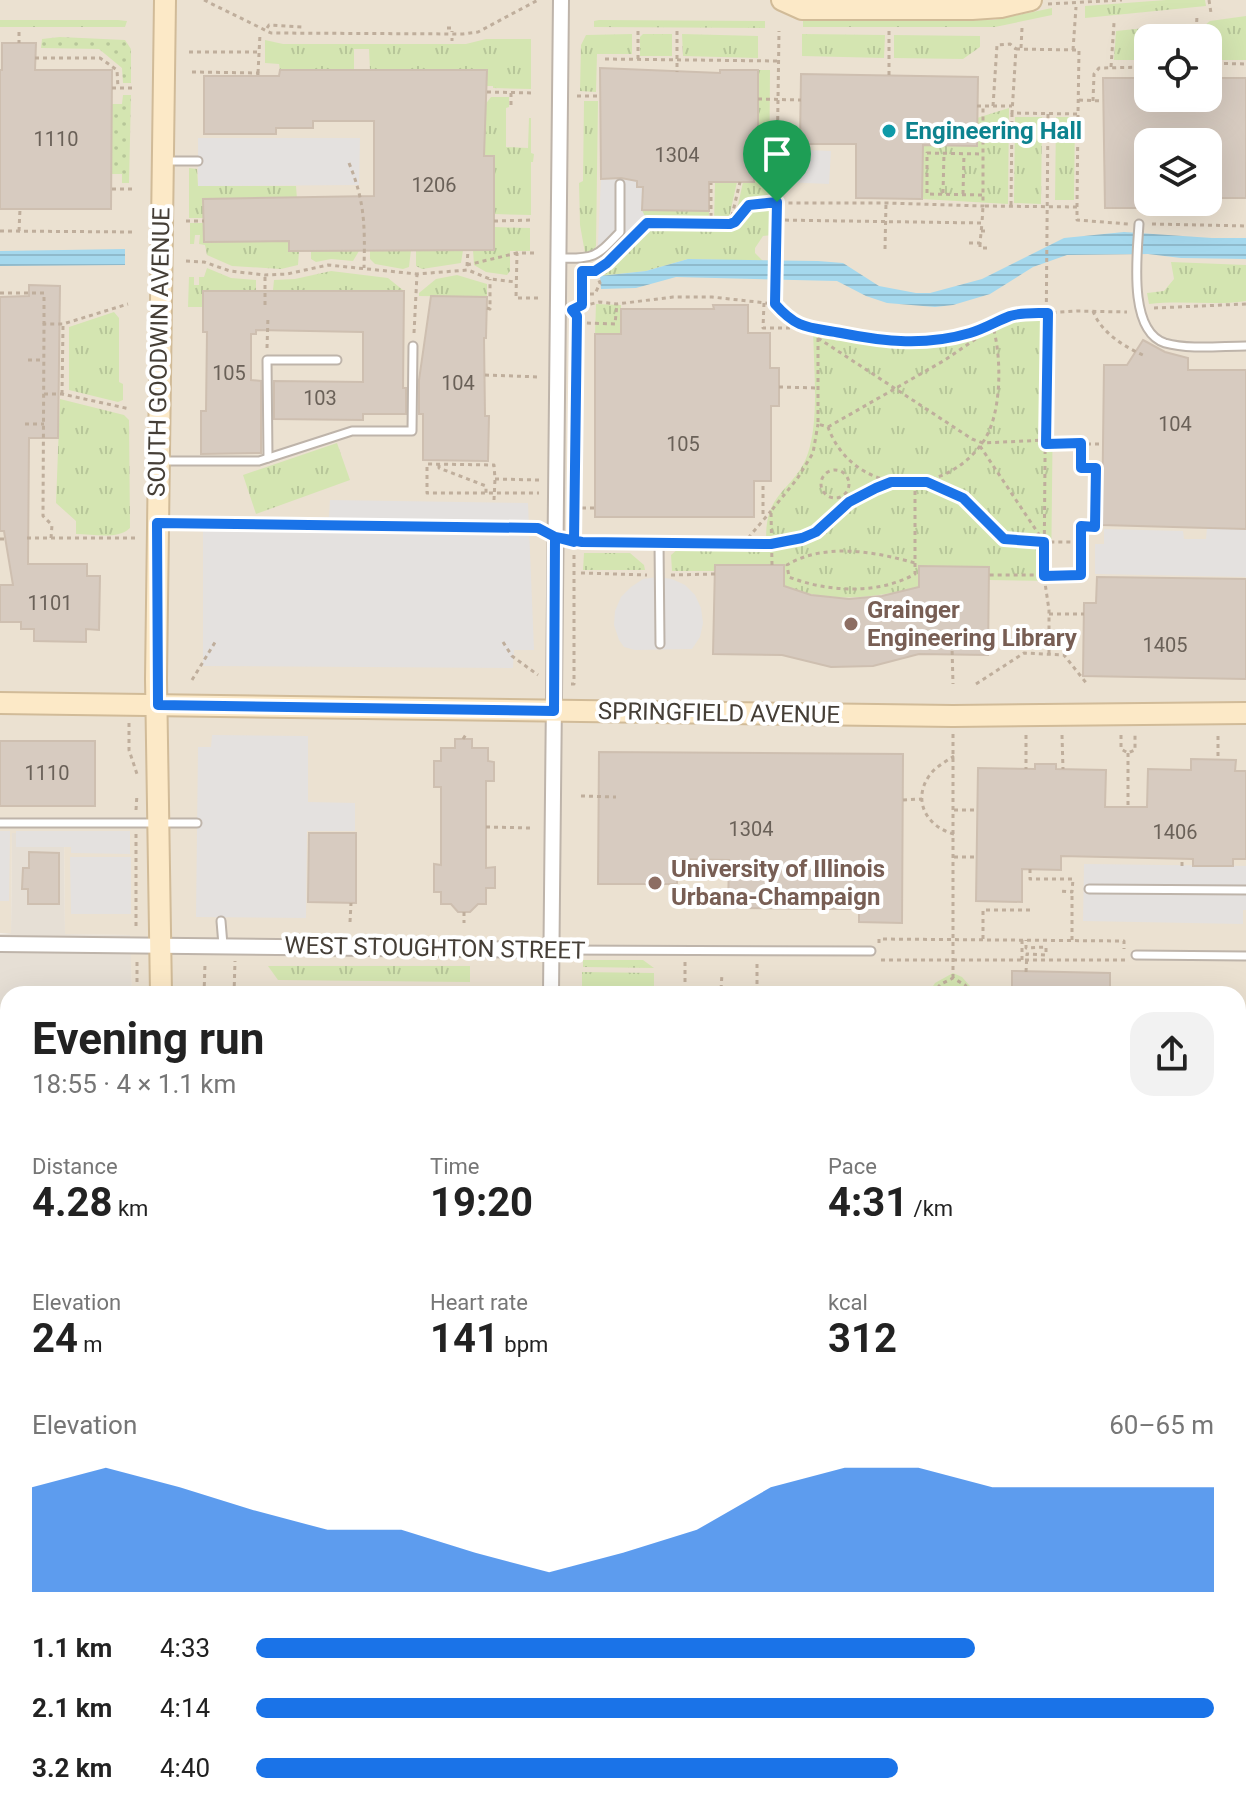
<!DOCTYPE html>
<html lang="en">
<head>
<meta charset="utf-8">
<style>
  body { margin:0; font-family:Roboto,sans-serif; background:#f2f2f2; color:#222; height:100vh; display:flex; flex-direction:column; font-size:30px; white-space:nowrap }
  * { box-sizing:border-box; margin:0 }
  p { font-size:26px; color:#767676 }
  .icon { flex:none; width:44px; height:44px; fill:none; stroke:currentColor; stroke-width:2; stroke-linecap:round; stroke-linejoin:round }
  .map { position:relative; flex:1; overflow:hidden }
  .sheet { position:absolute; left:0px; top:986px; width:1246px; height:828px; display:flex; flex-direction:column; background:#fff; border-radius:24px 24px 0 0; box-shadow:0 8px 32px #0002 }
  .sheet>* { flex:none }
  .buttons { position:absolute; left:1134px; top:24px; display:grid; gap:16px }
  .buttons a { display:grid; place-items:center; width:88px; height:88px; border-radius:16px; background:#fff; box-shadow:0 8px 32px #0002; font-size:40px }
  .pin { position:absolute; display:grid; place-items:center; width:68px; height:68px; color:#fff; margin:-82px -34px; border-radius:50% 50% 50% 0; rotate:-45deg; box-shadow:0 0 8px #0007 }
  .pin .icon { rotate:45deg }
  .round { display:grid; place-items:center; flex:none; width:84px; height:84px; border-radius:24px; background:#f2f2f2 }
  .head { display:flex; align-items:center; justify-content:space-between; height:136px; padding:0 32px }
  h1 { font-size:44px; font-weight:700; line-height:60px }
  .metrics { display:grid; grid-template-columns:repeat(3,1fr); gap:12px; height:136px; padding:8px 32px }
  .metrics div { display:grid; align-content:center }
  .metrics b { font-size:40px; font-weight:700 }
  .metrics small { font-size:22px; font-weight:400 }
  .metrics p { font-size:22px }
  .chart { height:224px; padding:16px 32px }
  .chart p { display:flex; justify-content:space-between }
  .chart svg { width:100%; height:144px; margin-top:8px; fill:#1a73e8; opacity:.7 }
  ul { padding:0 32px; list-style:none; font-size:26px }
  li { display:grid; grid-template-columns:128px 96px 1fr; align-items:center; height:60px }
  li i { height:20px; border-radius:10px; background:#1a73e8 }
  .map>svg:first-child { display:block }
</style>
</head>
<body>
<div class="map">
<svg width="1246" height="1814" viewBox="0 0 1246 1814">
  <defs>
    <pattern id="grass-tufts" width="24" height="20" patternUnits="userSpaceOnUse" patternTransform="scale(2)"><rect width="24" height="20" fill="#d4e5b1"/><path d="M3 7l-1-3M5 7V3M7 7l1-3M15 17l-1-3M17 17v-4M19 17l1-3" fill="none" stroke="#b7c699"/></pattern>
    <pattern id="garden-dots" width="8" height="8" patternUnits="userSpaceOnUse" patternTransform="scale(2)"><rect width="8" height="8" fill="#d4e5b1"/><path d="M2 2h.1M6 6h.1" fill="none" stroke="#b7c699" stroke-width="1.8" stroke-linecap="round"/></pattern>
    <pattern id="water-rules" width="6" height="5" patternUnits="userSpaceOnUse" patternTransform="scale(2)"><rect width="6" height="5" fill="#a5d8ed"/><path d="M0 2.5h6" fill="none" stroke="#8fbacc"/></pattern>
  </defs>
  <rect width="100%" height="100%" fill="#f3eee7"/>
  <path fill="#e6dfd5" d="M12,833H64L65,934L131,935L132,994H8V1089H0V934L11,933Z"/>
  <g fill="#ebe1d1" fill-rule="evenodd">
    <path d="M0,0H1246V1814H688L341,1806H1238V994H132L130,935L65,934L64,833H12L11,933H0ZM1148,38H1208V98H1148ZM1148,142H1208V202H1148Z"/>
    <path d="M0,1089H8V1806H171L88,1811L0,1813Z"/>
  </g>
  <g fill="url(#grass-tufts)">
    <path d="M1166,0H1205L1206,6L1085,18V6Z"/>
    <path d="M1052,8V15L995,27H803V21L994,20Z"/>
    <path d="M1246,16V60H1210L1208,38H1203L1205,25L1210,21Z"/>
    <path d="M0,20H118L127,21L125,27H0Z"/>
    <path d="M599,20L765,21V28L594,27V21Z"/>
    <path d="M1184,24L1190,30L1191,38H1148V60H1114L1116,31Z"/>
    <path d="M632,34V54H597L596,92L580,91L581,45L586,35Z"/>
    <path d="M643,34H672V56H640V37Z"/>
    <path d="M682,34L758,36V58L683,56Z"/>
    <path d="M802,34L885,35L884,58L802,56Z"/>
    <path d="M894,35L980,36V47L963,59L894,58Z"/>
    <path d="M486,39H531V89L493,88V86H487V70H370L369,49H354V70H280L279,64L265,63V40L283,44H466Z"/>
    <path d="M758,70H770L769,198L747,203L735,219L743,182H754V131H758Z"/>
    <path d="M491,97H509V107L506,108V147L528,148L529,118H531V153L534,154L533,162H531V215L494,214V157L484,156V106Z"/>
    <path d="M584,101H598L596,246L593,251L585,253L580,225L579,183L583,181Z"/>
    <path d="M1009,108L1008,204L922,199L923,145L976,146L977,118Z"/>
    <path d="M1015,117H1042L1041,204L1014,203Z"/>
    <path d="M1056,117H1075L1074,200H1055Z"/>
    <path d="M189,168L197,169L198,186H296L297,199H204V218H189Z"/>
    <path d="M715,182H737L728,222H714Z"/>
    <path d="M765,205L772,207V235L763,236L755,248V253L763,261L688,259L646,271L600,276L599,271L609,266L634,243L635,238L648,225L734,227L749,209Z"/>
    <path d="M634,208L709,211V222L647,221L633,231Z"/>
    <path d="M190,223H204V242L289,241V251H299L298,265L281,269L232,266L207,255L205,245L199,244L200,235H195L194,244H190Z"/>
    <path d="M494,227L530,228V251H510V271L507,275L486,272L474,265L473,250Z"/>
    <path d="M370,250H411L409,267L403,269L375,264L370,259Z"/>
    <path d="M416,250H463L461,263L422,269L416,266Z"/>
    <path d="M311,251H359L353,261L331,259L316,262L311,259Z"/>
    <path d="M1171,262L1246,265V301C1214,306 1182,300 1149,304L1147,293L1164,291L1174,279Z"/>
    <path d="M207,268L231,278L256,280V291H203V307H188L189,277H194V285H199V277H204Z"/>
    <path d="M331,271L388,278L404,291L273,290L274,280L295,279Z"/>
    <path d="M457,275L487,284V297L419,296V293L436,279Z"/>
    <path d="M596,304L621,305V334H595Z"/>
    <path d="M1015,310H1054L1051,581L989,580L988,567L919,566V587C873,598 829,604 784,586V565L715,571H672L671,555L678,549H767C760,487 799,493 810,446C819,412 813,358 813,322C901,346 932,345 1015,310Z"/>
    <path d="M114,312L119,318V382L123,384V400L118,402L69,390V327Z"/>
    <path d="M60,399L124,415L129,420L130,528C118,540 93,534 76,534V521L56,503Z"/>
    <path d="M337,443L350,480L256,514L243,475Z"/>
    <path d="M584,553H630L644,565L645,570H583Z"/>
    <path d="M583,960H643L654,968L583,967Z"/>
    <path d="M268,966H470V982L278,980Z"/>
    <path d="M582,972L654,973V994H582Z"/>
    <path d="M953,973L962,977L977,994H928L935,983Z"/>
    <rect x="1238" y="1734" width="8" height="64"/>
    <path d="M1202,1806L1246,1807V1814H674L587,1813L573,1807Z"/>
  </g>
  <g fill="url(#garden-dots)">
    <path d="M60,37L125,40L131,49V83H123L122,68L99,49L41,48L42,39Z"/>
    <path d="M123,95H131L129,183H122V174H112V104H122Z"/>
    <rect x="1238" y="1584" width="8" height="150"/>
  </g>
  <g fill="#e4e1df">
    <path d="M198,138H360L359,185L198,186Z"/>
    <path d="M784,149L831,151L829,184L782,182Z"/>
    <path d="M601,179L637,180L643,187L642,210L647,221L597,263Z"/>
    <path d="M330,500L528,503L534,650H514L513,668L203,666V517H329Z"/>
    <path d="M1207,528H1246V577L1095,574V544H1104V529L1183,531L1184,539H1206Z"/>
    <path d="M658,577L672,579L685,585L695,595L701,608L703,623L700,637L692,649L635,650L624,647L619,640L614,625L615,611L621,597L631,587L643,579Z"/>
    <path d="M212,735L308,736V802L355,803V831H307L306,918L196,917L198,747H211Z"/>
    <path d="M0,831H10L9,901H0Z"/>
    <path d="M16,831H130V854L71,853V847H16Z"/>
    <path d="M70,857H131V914H71Z"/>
    <path d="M1084,864L1246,866V910H1243V924L1083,921Z"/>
    <rect x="0" y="1582" width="8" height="210"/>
  </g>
  <g fill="url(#water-rules)">
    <path d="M1124,232L1212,238H1246V259L1181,258L1148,254L1067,255L1033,267L990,294L953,305L935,307L887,303L866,296L837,281L676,277L636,288L601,289L600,276L646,271L688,259L818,261L843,263L879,286L916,293H930L982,279L1064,238Z"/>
    <path d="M125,249V265L0,266V251Z"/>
  </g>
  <g fill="#d7cbc0" stroke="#cebfb0" stroke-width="2">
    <path d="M2,43H36L35,70H112L111,209H0V70H2Z"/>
    <path d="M600,68L720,73V70H758V131H754V182H709V211L642,210L643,187H637V181L621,178L601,179Z"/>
    <path d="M280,70H487L484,156H494V250L289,251V241L204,242L203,199L374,196V121H313V128H276V134H204V76H279Z"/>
    <path d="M801,74L978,77L977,146L923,145L922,199L856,198V144H800Z"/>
    <path d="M1103,78H1148V98H1208V78H1246V198H1208V142H1148V208H1105Z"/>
    <path d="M29,285L60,286L58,438H29L28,564H87V576H100L99,630L86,629V642L34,641V629H21V622H0V585H13L4,531H0V297L29,296Z"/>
    <path d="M203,291H404L403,388H406V414H363V420L274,419V381L363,382V332L256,330V334H251V380L261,381V453L201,454V411H206L207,332H203Z"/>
    <path d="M431,296L487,297L486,338H484L485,416H489L488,461L423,460V414H419V380Z"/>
    <path d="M713,305H748V333H770V368H779V406H771V481H754V517H595V334H621V309H714Z"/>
    <path d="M1143,340L1165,352L1188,358V370H1246V529L1102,525L1104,365H1127Z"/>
    <path d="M715,565H784V586L811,595L849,599L882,596L919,587V566L989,567L988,655L919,654L873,666L831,667L782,655L713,654Z"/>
    <path d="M1097,577L1246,579V679L1083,676L1084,603H1096Z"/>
    <path d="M455,739H472V748H488V761L494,762V781H486V868L495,867V888H486V904H478L470,912H458L451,904H441V892H434V864L441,865V787H434V761H441V748H455Z"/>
    <rect x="0" y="741" width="95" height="65"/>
    <path d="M599,752L903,754L902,923L859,922V909L728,908L729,860L677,859V884H598Z"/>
    <path d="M1191,759L1236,760L1235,771H1246V859H1233V866H1193V859L1061,856V870L1022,869V902L976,901L978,768L1035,769V764H1056V769L1106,770L1105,807H1147L1148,769L1191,770Z"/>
    <path d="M309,833H356V903L308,902Z"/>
    <path d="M29,852L59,853V904H28V889H22L23,868H29Z"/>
    <path d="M1012,971L1110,973V994H1012Z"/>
  </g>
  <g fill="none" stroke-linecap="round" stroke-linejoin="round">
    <g stroke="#beb4aa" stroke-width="11">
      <g id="lane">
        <path d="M165,161H198"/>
        <path d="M1139,224C1137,256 1128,331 1165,343C1190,350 1221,346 1246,346"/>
        <path d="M560,258C595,259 596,257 620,232V184"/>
        <path d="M268,458L267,360H337"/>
        <path d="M160,461H259L352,431H412L413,346"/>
        <path d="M159,523L538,528C576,548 617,542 659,542L660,644"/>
        <path d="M0,823H197"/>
        <path d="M1089,889L1246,890"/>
        <path d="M221,921L223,945"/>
        <path d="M553,950L871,951"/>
        <path d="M1136,955L1246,956"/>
        <path d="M0,1093H8"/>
        <path d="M0,1685H8"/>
      </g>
    </g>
    <g stroke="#beb4aa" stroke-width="18">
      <g id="street">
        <path d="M0,944L552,950"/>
        <path d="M551,994L561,0"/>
        <path d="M0,1239H8"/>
        <path d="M0,1537H8"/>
        <path d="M548,1806L549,1814"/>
      </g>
    </g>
    <g stroke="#d1bb98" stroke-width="24">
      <g id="secondary">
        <path d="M782,0L802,9H972L1001,7L1031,0"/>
        <path d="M0,703L953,716L1246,713"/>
        <path d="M161,994L156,679L165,0"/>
        <path d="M154,1814V1806"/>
      </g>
    </g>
    <g stroke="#bfae9c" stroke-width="3" stroke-dasharray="4 4" stroke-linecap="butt">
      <path d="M204,0L271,33L463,34L478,32L538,0"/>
      <path d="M1209,0L1211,13"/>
      <path d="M1048,4L1122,0"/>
      <path d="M267,28L269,25L302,27"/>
      <path d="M447,28H452V32"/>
      <path d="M638,31V59"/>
      <path d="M677,31V72"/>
      <path d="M889,31V75"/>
      <path d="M19,32V43"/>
      <path d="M452,38V41"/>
      <path d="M1196,38L1197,15"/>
      <path d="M1021,48L1022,28"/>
      <path d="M1016,49L1079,50L1078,114L1012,113Z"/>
      <path d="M1073,50L1076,7"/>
      <path d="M189,52H259"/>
      <path d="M35,58H100L117,70L118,88"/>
      <path d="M605,59L777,61"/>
      <path d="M1208,63L1246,64"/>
      <path d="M1111,67L1114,23"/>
      <path d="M192,72L258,73V76"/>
      <path d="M258,73L260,34"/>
      <path d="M112,88H135"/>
      <path d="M487,92L535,93"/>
      <path d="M511,93V107"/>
      <path d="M577,96H600"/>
      <path d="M758,99L801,100"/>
      <path d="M1079,100L1103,101"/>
      <path d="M1093,101L1094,74L1099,68L1148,67"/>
      <path d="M977,106H1012"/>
      <path d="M993,106L997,45L1010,44L1016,49"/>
      <path d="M1048,114L1044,576L1049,610V653"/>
      <path d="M349,163C365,202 365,226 364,268"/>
      <path d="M112,189H134"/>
      <path d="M943,193L944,153"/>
      <path d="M963,194L964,154"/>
      <path d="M982,195L927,194V153L983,154"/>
      <path d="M1011,205L1012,113"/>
      <path d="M1077,207L1078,115"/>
      <path d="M777,220L982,223L983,206L1077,207V220L1128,224"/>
      <path d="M186,221H204"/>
      <path d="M494,221L534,220"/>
      <path d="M730,224L740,182"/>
      <path d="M1152,224L1246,226"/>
      <path d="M711,225V183"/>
      <path d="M0,231L135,232"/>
      <path d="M19,231L20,209"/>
      <path d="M981,231H989"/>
      <path d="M633,236L647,223L730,224C744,219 743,207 759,203H886L983,206V106"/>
      <path d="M969,243H980L982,223"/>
      <path d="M980,243V248H987"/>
      <path d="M885,249L886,203"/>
      <path d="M534,253H517L516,298H538"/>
      <path d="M186,261L204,262L230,271L265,275L287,274L328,265L417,274L468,270L490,279L516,282"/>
      <path d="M467,265L517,253"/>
      <path d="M467,266L468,250"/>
      <path d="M583,271L581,294H595L600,283L595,271"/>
      <path d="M0,293H44V324"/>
      <path d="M581,295L583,323L615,324L617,304"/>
      <path d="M764,303L763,328H804L873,340L910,343L939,340L969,333L1011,316L1027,314L1077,311L1127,312"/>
      <path d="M775,304L779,31"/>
      <path d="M265,305V275"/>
      <path d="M487,308L490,309V279"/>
      <path d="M575,308L599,302L617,304L673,297H712L775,304L784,314L801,326"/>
      <path d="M1154,308L1246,304"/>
      <path d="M1093,311C1101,333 1125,347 1145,356"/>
      <path d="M574,312L577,316L575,528"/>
      <path d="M818,330V424L828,427C853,496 943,500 983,442C1002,415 1002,358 993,327"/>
      <path d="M414,333L417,274"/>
      <path d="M818,338L972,439L983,443L1046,440"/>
      <path d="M267,348L268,316"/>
      <path d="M28,360H44"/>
      <path d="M485,375L540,377"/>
      <path d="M779,387L818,388"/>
      <path d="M44,394H62L130,409"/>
      <path d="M62,394L63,326"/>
      <path d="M25,424H44"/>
      <path d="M828,427L945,360L993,327"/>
      <path d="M1081,443V468H1096L1095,527L1081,526L1082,542"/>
      <path d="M1047,444H1103"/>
      <path d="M980,446L1044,542"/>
      <path d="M439,465V468L486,486V493"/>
      <circle cx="835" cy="484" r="14"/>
      <path d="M539,480L495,479L494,465L427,464V493H539"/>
      <path d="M927,482L963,498L1004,539L1020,542H1082L1081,575H989"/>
      <path d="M915,483V574C878,595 827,592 789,577L787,565C825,542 876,552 915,563"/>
      <path d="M763,486V518"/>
      <path d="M494,500L495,479"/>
      <path d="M582,508H595"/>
      <path d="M27,538H137"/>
      <path d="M51,538L52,525L43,516L44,324H63L128,304"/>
      <path d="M0,539H5"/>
      <path d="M673,542L771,544L802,538L816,532L861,494L891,482"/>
      <path d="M743,544L771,511"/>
      <path d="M772,565L771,511L797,479L813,453L818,424"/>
      <path d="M581,573L647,575"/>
      <path d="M671,575L715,574"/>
      <path d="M1049,614H1084"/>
      <path d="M503,642L512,656L538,675"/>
      <path d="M940,647H952L953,684"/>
      <path d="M192,680L217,639"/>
      <path d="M571,684H574V551"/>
      <path d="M976,684L1024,653L1064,655L1087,684"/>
      <path d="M129,723V750L137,774"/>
      <path d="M953,734V978"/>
      <path d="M1026,735V769"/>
      <path d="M1062,735L1063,769"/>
      <path d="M1121,735V749L1128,753L1135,750V735"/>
      <path d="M1218,736V760"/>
      <path d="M463,739L467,733"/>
      <path d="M1128,753V807"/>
      <path d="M581,796L616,797"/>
      <path d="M903,800L922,799"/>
      <path d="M136,810L137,794"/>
      <path d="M954,810H978"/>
      <path d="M486,827L531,828"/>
      <path d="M136,834V930"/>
      <path d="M954,834C927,827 912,801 929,776C935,767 945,762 954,756"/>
      <path d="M954,857H977"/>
      <path d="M1182,866V859"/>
      <path d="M1030,869V879H1073L1072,892L1059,891"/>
      <path d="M464,912V923"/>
      <path d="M350,922L351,903"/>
      <path d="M983,939V910H1034"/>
      <path d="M1022,940V960"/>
      <path d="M1072,940V892"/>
      <path d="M879,943V939L1124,941V949"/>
      <path d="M881,960H1125"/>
      <path d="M137,962V994"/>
      <path d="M685,962V988L757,990V964"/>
      <path d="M1026,972L1027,954L1046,955V947L1026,948V940"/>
      <path d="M721,989L722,974"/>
      <path d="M204,994L205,964"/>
      <path d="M234,994L235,961"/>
      <path d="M932,994L941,984L953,978L965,985L972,994"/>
      <path d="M1238,1226H1246"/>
      <path d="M1238,1249H1246"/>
      <path d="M1238,1304H1246"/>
      <path d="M1238,1351H1246"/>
      <path d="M1238,1410H1246"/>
      <path d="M1238,1494H1246"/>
      <path d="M1238,1511H1246"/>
      <path d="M1238,1547L1246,1546"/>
      <path d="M1238,1668H1246"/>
      <path d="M0,1805H8"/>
      <path d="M116,1806L117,1814"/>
    </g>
    <use href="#lane" stroke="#fff" stroke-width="7"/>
    <use href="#street" stroke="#fff" stroke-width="14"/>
    <use href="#secondary" stroke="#fce9c7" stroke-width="20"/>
  </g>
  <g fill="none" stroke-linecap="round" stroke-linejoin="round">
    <g stroke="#fff" stroke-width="16">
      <path id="route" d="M777,202L749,205L735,222L730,224L647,223L607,263L595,271H582V305L572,310L577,316L574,542L555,537L538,528L157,523L158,705L554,711L555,537L582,542L771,544L802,538L816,532L849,502L876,488L891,482H927L963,498L1004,539L1044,542V576L1081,575V526L1095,527L1096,468H1081V443L1046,444L1048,313C1036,313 1022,312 1010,316C997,321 984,329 970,333C926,346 885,342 841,333C809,327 798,330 775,304L777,202"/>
    </g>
    <use href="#route" stroke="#1a73e8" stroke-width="10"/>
  </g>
  <circle fill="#0f9aa8" stroke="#fff" stroke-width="3" cx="889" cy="131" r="8"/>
  <g fill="#8d6e63" stroke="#fff" stroke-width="3">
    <circle cx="851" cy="624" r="8"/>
    <circle cx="655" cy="883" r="8"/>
  </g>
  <g text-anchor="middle" stroke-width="8" stroke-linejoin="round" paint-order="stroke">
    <g font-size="20" fill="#6a6158">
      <text x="56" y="146">1110</text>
      <text x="677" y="162">1304</text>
      <text x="434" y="192">1206</text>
      <text x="229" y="380">105</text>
      <text x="458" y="390">104</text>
      <text x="320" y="405">103</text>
      <text x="1175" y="431">104</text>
      <text x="683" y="451">105</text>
      <text x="50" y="610">1101</text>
      <text x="1165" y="652">1405</text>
      <text x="47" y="780">1110</text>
      <text x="751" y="836">1304</text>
      <text x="1175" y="839">1406</text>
    </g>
    <g font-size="24" font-weight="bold" fill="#0d838f" stroke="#fff" text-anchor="start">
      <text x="905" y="139">Engineering Hall</text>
    </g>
    <g font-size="24" fill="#453e36" stroke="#fff">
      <text transform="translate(159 352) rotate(-89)" y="8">SOUTH GOODWIN AVENUE</text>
      <text transform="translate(719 713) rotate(1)" y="8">SPRINGFIELD AVENUE</text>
      <text transform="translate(435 948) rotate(1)" y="8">WEST STOUGHTON STREET</text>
    </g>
    <g font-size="24" font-weight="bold" fill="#785e54" stroke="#fff" text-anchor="start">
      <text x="867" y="618">Grainger<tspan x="867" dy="28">Engineering Library</tspan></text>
      <text x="671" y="877">University of Illinois<tspan x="671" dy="28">Urbana-Champaign</tspan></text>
    </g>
  </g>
</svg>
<div class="buttons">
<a><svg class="icon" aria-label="locate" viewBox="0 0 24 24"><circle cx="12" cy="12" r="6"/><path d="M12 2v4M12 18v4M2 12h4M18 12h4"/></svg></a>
<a><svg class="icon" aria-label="layers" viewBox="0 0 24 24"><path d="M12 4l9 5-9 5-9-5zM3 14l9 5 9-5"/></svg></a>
</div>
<div class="pin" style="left:777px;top:202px;background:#1e9e55"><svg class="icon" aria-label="arrive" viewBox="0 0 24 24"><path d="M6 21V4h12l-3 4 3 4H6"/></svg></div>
<section class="sheet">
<div class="head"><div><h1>Evening run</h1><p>18:55 · 4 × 1.1 km</p></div><a class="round"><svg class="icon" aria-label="share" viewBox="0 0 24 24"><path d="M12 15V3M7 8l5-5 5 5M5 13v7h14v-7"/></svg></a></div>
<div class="metrics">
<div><p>Distance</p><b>4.28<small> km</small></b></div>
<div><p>Time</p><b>19:20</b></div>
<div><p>Pace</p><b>4:31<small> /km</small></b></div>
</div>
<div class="metrics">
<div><p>Elevation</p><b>24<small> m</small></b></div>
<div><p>Heart rate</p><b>141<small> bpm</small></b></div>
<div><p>kcal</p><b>312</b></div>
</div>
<div class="chart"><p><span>Elevation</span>60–65 m</p>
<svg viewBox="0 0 160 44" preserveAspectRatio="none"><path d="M0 44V12L10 6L20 12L30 19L40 25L50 25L60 32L70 38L80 32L90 25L100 12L110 6L120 6L130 12L140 12L150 12L160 12V44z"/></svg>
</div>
<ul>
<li><b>1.1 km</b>4:33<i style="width:75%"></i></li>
<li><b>2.1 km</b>4:14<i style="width:100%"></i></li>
<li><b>3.2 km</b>4:40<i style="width:67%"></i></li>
</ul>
</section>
</div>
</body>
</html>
